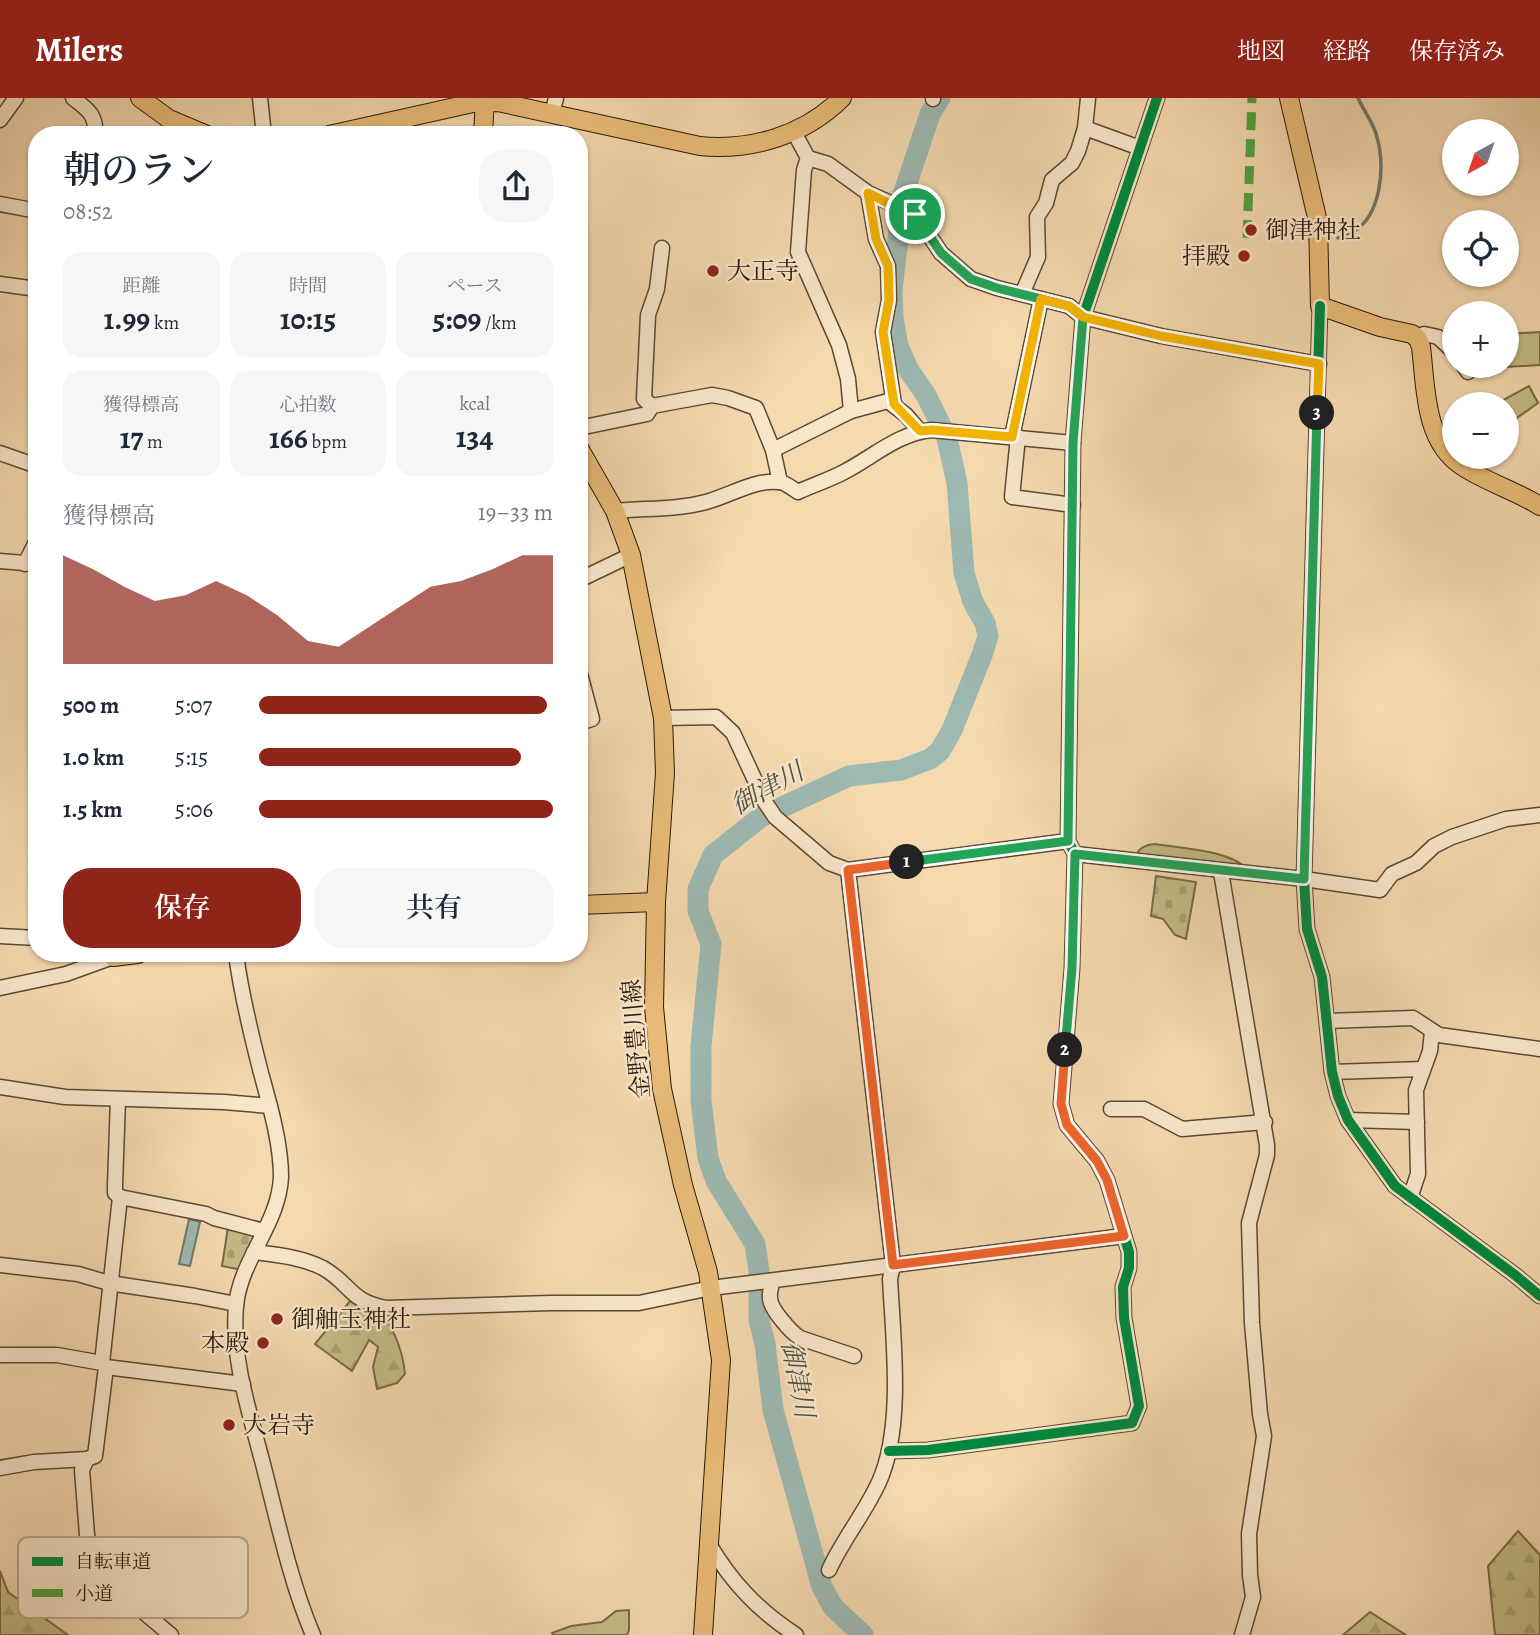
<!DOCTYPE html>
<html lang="ja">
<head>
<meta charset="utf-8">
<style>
  body { margin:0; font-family:Alegreya,"Noto Serif JP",serif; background:#f6f6f7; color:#1f2937; height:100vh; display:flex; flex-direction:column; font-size:26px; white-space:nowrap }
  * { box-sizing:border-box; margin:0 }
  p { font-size:23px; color:#747a83 }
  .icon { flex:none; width:38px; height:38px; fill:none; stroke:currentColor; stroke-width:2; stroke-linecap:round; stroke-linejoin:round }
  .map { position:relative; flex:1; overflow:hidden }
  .panel { position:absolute; left:28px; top:28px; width:560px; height:836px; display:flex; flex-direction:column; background:#fff; border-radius:28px; box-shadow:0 2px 5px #0004 }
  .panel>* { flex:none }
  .needle { width:46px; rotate:220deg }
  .tools { position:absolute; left:1442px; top:21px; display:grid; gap:14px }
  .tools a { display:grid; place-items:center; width:77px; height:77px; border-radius:50%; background:#fff; box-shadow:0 2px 5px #0004; font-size:35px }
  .pin { position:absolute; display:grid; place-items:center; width:60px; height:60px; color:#fff; margin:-30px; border:4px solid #fff; border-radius:50%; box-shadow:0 2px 7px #0007 }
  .km { position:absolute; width:35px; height:35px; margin:-18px; border-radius:50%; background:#222; color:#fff; font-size:19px; line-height:35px; text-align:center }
  .round { display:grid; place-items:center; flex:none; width:74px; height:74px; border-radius:28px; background:#f6f6f7 }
  .overview { display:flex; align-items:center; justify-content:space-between; height:119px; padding:0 35px }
  h1 { font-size:38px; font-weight:600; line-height:52px }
  .stats { display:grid; grid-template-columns:repeat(3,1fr); gap:10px; height:119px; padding:7px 35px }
  .stats div { display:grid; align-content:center; border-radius:18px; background:#f6f6f7; text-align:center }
  .stats b { font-size:30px; font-weight:600 }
  .stats small { font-size:19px; font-weight:400 }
  .stats p { font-size:19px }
  .chart { height:196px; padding:14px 35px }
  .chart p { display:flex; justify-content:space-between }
  .chart svg { width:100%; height:126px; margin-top:7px; fill:#8f2418; opacity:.7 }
  .primary-button { display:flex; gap:14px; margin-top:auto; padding:14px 35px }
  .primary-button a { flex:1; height:80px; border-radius:28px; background:#8f2418; color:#fff; font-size:28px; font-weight:600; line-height:80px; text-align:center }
  .primary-button a+a { background:#f6f6f7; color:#1f2937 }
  ul { padding:0 35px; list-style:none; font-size:23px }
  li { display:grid; grid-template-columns:112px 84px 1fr; align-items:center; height:52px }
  li i { height:18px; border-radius:9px; background:#8f2418 }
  header { display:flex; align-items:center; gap:42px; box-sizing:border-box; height:98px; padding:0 35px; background:#8f2418; color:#fff }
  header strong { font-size:33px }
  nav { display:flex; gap:38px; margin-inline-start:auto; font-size:24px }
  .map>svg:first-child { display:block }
</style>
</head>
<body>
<header>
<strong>Milers</strong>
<nav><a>地図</a><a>経路</a><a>保存済み</a></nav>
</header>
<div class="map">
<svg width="1540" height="1537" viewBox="0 0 1540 1537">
  <defs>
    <pattern id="forest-firs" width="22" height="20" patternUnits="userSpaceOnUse" patternTransform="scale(1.75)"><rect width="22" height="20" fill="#c4bc85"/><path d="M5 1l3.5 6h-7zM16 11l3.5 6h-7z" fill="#a9a171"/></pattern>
    <pattern id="cemetery-stones" width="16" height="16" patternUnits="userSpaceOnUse" patternTransform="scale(1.75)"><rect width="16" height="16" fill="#c4bc85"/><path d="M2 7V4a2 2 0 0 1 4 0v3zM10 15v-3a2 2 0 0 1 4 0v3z" fill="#a9a171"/></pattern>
  </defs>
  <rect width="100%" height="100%" fill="#f5d9af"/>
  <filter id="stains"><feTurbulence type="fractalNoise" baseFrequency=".00286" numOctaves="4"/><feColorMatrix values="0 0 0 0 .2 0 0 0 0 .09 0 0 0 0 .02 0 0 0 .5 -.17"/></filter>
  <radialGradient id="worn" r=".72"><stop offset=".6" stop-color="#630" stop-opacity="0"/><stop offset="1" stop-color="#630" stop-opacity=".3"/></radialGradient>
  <g fill="#c4bc85" stroke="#776a46" stroke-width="2">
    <path d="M1540,234V267L1505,269L1507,268V236Z"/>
    <path d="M1529,288L1538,305L1514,322L1507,316V306H1496Z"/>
    <path d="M1155,746C1180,750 1229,752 1247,771L1136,757C1139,750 1147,746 1155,746Z"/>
    <path d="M629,1512V1532L627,1537H553L552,1535L571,1528L602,1524L616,1513Z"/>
  </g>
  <g fill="url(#forest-firs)" stroke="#776a46" stroke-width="2">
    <path d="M350,1203L369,1214L384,1218C396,1236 403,1254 405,1276L397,1285L377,1291L373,1269L378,1249L369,1242L352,1273L315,1246Z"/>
    <path d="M1518,1433L1540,1457V1537H1495L1488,1468Z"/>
    <path d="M0,1473L8,1494L68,1537H0Z"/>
    <path d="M1370,1514L1406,1537H1343Z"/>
  </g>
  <g fill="url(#cemetery-stones)" stroke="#776a46" stroke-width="2">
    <path d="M1156,778L1196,784L1186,841L1175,837L1163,821L1151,818Z"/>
    <path d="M228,1129L253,1134L255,1140L242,1172L222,1168Z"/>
  </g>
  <path fill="#9db9b2" stroke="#6f796d" stroke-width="2" d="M189,1121L200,1124L190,1168L179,1166Z"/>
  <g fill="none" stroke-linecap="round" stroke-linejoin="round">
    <path stroke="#6f796d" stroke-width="3.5" d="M1338,140C1343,138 1349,137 1353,134C1382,117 1385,68 1377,39C1374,26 1364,13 1358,0"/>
    <path stroke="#9db9b2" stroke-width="21" d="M863,1537L833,1509L822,1489L773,1312L765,1246L759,1222V1173L755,1146L716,1083L708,1060L701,1003V948L711,846L698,813V791L713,757L761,719L849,678L901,672L930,661L940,653L952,632L982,557L988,538L985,525L973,504L964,475L957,385L947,340L926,297L908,271L898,248L893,220L892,192L903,97L930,16L940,0"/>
    <g stroke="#5d4830" stroke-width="17">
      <g id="minor">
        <path d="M73,0C89,13 95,15 96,37"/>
        <path d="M260,0L264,37"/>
        <path d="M933,1V0"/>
        <path d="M552,16L556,0"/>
        <path d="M0,22L16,0"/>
        <path d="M1085,30L1140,50"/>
        <path d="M794,34L808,60L804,72L798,154L839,247L848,281L851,313"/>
        <path d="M808,60L828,66L868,95L915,116L941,155L971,181L997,190L1069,208L1083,219L1161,238L1319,266"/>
        <path d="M868,95L876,141L888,168L889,202L883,234L894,306"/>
        <path d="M0,106L37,113"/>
        <path d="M0,186L37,191"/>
        <path d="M1022,196L1038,159L1037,119L1046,105L1052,82L1072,65L1078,53L1085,30L1088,0"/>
        <path d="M1320,208L1304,781L1307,831L1322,879L1332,974L1338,998L1348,1022L1395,1088L1515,1177L1540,1198"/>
        <path d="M1418,241L1424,236L1438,239L1454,254"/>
        <path d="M1464,268L1468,274"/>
        <path d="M652,308L644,301L648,217L657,191L662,150"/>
        <path d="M579,330L647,316L652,308L712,297L728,300L756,310L773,352L780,384"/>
        <path d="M1012,339L1041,201"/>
        <path d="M1018,339L1012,399L1073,407"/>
        <path d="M773,352L851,313L888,303L906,317L920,333"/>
        <path d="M0,355L37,368"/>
        <path d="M615,413C645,410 676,412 706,404C729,398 755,381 779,384C785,384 793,391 798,394C813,387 829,382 844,374C873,359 898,335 932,332L1073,345"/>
        <path d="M0,463L37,466"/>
        <path d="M25,466L37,442"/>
        <path d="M579,482L631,457"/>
        <path d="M579,572L592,621L579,625"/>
        <path d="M663,620L716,619L733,635L765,704L775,719L829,765L848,772L1068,743"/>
        <path d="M1075,756L1304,781L1380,792L1392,776L1416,765L1434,748L1452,739L1506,721L1540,717"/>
        <path d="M1221,774L1267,1047V1057L1249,1125L1252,1225L1260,1316L1264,1338L1249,1436L1250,1477L1253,1499L1242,1537"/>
        <path d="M0,838L37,840"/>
        <path d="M236,856C241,896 251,936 261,975C270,1008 281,1045 281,1079C279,1126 240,1162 236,1208C231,1264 252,1321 265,1374C279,1429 291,1485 313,1537"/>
        <path d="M0,890L66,876L113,859"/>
        <path d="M1327,923L1413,920L1439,937L1540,951"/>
        <path d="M1332,974L1423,971"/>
        <path d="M0,989L65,999L224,1004L270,1008"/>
        <path d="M118,1001L115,1087V1095L120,1099L102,1265L106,1269L95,1358L87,1361L82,1372L87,1437L96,1474L171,1537"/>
        <path d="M1111,1011H1144L1182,1031L1265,1024"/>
        <path d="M1348,1022L1417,1024"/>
        <path d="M120,1099L206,1116L214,1120L264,1133"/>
        <path d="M1410,1100L1418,1076L1416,992L1430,953L1432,933"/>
        <path d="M254,1154C278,1157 301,1159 323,1170C350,1185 349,1203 386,1210L551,1205H639L711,1190L1124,1138"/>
        <path d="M0,1167L78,1176L109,1185L195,1198L236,1206"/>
        <path d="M772,1183C772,1188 769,1194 770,1200C770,1211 791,1234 800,1240L854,1258"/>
        <path d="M0,1257H57L102,1265"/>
        <path d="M106,1269L243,1286"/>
        <path d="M889,1353L928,1352L1132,1325L1139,1308L1124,1220L1123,1189L1129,1170V1154L1107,1082L1097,1063L1067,1027L1061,1006L1072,870L1075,756L1068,743L1073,345L1083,219L1157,0"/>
        <path d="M0,1370L34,1364L87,1361"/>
        <path d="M709,1446C732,1485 759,1513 796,1537"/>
        <path d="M829,1472C843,1441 865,1415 879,1384C904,1329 893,1240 890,1181L893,1167L848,772"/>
      </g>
    </g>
    <g stroke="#2a1806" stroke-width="20">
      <g id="major">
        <path d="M140,0L169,21L207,37"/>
        <path d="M1289,0L1318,124L1320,208L1380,229L1412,236L1418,241L1421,249C1426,290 1424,343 1462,368C1486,384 1516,393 1540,408"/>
        <path d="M329,37L473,5L498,4L700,48C752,53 805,37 842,0"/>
        <path d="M483,37L485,0"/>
        <path d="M579,350L615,413L631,457L663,620L665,675L656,804L654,909L662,991L683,1087L708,1174L721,1262L703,1537"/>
        <path d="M579,807L656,804"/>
        <path d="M113,859L138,856"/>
      </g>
    </g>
    <use href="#minor" stroke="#f8e6cb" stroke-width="14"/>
    <use href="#major" stroke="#eabc78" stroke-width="18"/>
    <path stroke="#51a13d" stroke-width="9" stroke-dasharray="18 9" stroke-linecap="butt" d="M1247,140L1252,0"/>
    <g stroke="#f8e6cb" stroke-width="15">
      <g id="cycleway">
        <path d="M1320,208L1304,781L1307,831L1322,879L1332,974L1338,998L1348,1022L1395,1088L1515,1177L1540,1198"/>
        <path d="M889,1353L928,1352L1132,1325L1139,1308L1124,1220L1123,1189L1129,1170V1154L1107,1082L1097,1063L1067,1027L1061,1006L1072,870L1075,756L1068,743L1073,345L1083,219L1157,0"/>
      </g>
    </g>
    <use href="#cycleway" stroke="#00873e" stroke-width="10"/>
  </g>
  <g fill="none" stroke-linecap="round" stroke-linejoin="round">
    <g stroke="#fff" stroke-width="14">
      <path id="split-1" d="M907,764L1068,743L1073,345L1083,219L1069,208L997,190L971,181L941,155L915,116"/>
    </g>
    <g stroke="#fff" stroke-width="14">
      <path id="split-2" d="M907,764L848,772L893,1167L1124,1138L1107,1082L1097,1063L1067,1027L1061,1006L1065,952"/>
    </g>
    <g stroke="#fff" stroke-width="14">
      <path id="split-3" d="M1065,952L1072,870L1075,756L1304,781L1317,315"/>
    </g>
    <g stroke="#fff" stroke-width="14">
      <path id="split-4" d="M915,116L894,108L868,95L876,141L888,168L889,202L883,234L894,306L920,333L932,332L1012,339L1041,201L1069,208L1083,219L1161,238L1319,266L1317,315"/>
    </g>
    <use href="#split-1" stroke="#22a559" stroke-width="9"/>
    <use href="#split-2" stroke="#f0652b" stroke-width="9"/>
    <use href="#split-3" stroke="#22a559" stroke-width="9"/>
    <use href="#split-4" stroke="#f5b400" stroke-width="9"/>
  </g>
  <g fill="#8f2418" stroke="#f8e6cb" stroke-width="2.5">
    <circle cx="1251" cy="132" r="7"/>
    <circle cx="1244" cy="158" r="7"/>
    <circle cx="713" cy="173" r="7"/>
    <circle cx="277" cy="1221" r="7"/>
    <circle cx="263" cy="1245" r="7"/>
    <circle cx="229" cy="1327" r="7"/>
  </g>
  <g text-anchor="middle" stroke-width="5" stroke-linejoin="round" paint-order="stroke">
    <g font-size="24" fill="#2a1806" stroke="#f8e6cb" text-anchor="start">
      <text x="1265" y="140">御津神社</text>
      <text x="1230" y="166" text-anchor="end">拝殿</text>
      <text x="727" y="181">大正寺</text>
      <text x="291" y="1229">御舳玉神社</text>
      <text x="249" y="1253" text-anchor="end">本殿</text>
      <text x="243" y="1335">大岩寺</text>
    </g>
    <g font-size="24" fill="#2a1806" stroke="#f8e6cb">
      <text transform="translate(636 941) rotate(-95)" y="8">金野豊川線</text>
    </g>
    <g font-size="26" font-style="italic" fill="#525042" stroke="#f8e6cb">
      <text transform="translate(767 690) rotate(-29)" y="9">御津川</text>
      <text transform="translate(798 1281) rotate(79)" y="9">御津川</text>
    </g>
  </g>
  <rect x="18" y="1439" width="230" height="81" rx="10" fill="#f8e6cb" stroke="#baa890" stroke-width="2"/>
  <rect x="32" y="1459" width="31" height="9" fill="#00873e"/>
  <rect x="32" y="1491" width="31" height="8" fill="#51a13d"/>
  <g font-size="19" fill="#2a1806">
    <text x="75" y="1470">自転車道</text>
    <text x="75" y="1502">小道</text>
  </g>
  <rect width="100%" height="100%" filter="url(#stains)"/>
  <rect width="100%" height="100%" fill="url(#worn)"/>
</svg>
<div class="tools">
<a><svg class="needle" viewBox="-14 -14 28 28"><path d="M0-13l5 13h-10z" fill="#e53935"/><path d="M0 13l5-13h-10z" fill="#747a83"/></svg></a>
<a><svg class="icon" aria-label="locate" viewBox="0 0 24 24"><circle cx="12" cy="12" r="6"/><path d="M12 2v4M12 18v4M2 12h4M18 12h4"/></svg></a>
<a>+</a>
<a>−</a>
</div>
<div class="pin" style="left:915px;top:116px;background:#1e9e55"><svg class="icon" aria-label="arrive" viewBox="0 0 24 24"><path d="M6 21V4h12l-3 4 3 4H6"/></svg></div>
<b class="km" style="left:907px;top:764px">1</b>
<b class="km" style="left:1065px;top:952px">2</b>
<b class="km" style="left:1317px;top:315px">3</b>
<section class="panel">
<div class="overview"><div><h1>朝のラン</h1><p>08:52</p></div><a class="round"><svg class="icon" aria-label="share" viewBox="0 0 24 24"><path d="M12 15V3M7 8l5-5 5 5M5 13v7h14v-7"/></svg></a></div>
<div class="stats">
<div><p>距離</p><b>1.99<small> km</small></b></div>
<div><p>時間</p><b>10:15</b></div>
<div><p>ペース</p><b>5:09<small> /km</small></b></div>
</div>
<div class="stats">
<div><p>獲得標高</p><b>17<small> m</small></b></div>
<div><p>心拍数</p><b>166<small> bpm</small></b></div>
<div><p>kcal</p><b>134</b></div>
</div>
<div class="chart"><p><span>獲得標高</span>19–33 m</p>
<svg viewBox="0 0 160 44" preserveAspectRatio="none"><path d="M0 44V6L10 11L20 17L30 22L40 20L50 15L60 20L70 27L80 36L90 38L100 31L110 24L120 17L130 15L140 11L150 6L160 6V44z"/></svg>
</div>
<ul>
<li><b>500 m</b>5:07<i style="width:98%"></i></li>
<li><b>1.0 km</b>5:15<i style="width:89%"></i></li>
<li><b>1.5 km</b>5:06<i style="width:100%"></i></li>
</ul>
<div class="primary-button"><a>保存</a><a>共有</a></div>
</section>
</div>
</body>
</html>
